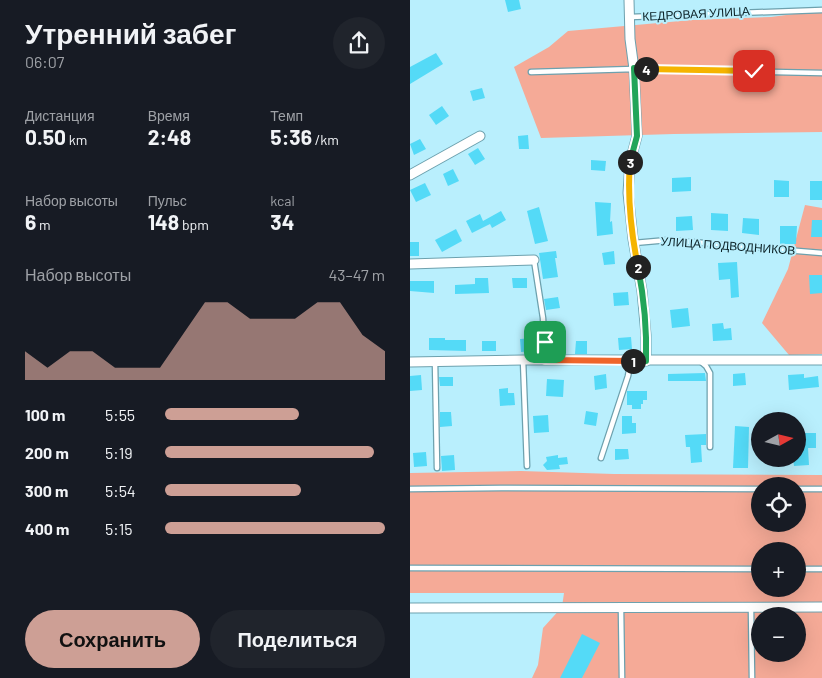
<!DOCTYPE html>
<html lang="ru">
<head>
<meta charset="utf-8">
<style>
  body { margin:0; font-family:Barlow,sans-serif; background:#20242c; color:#f1f3f6; height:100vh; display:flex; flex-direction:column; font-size:19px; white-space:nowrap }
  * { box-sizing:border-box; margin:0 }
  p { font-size:16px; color:#9ea1a6 }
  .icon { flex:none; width:28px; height:28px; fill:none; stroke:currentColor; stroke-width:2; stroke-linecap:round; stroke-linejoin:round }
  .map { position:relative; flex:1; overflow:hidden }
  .panel { display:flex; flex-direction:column; background:#171b24; width:410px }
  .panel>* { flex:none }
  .needle { width:32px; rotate:82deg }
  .fabs { position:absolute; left:341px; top:412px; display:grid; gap:10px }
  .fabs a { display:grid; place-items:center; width:55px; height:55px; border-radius:50%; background:#171b24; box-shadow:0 5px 20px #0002; font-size:25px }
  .pin { position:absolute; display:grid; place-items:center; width:42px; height:42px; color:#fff; margin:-21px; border-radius:10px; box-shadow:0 2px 8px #0006 }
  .km { position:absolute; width:25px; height:25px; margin:-12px; border-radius:50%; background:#222; color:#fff; font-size:14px; line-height:25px; text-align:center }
  .round { display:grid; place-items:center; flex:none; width:52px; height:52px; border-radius:26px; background:#20242c }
  .head { display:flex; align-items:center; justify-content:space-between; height:85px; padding:0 25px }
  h1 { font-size:28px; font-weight:700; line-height:38px }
  .stats { display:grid; grid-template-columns:repeat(3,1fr); gap:8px; height:85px; padding:5px 25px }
  .stats div { display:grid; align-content:center }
  .stats b { font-size:21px; font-weight:700 }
  .stats small { font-size:14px; font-weight:400 }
  .stats p { font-size:14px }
  .chart { height:140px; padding:10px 25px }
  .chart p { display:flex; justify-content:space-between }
  .chart svg { width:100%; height:90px; margin-top:5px; fill:#cd9f95; opacity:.7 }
  .cta { display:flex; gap:10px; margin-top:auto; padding:10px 25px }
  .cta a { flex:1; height:58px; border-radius:30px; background:#cd9f95; color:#111; font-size:20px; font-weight:700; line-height:58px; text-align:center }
  .cta a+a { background:#20242c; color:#f1f3f6 }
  ul { padding:0 25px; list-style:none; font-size:16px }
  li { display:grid; grid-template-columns:80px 60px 1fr; align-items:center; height:38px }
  li i { height:12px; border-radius:6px; background:#cd9f95 }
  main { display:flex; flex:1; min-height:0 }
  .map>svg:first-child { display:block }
</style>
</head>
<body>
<main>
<section class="panel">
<div class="head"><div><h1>Утренний забег</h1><p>06:07</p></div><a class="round"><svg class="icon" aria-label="share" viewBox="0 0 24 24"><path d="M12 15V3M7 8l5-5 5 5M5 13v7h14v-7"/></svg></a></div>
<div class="stats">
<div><p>Дистанция</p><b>0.50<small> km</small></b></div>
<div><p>Время</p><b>2:48</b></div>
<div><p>Темп</p><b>5:36<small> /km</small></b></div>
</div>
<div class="stats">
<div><p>Набор высоты</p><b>6<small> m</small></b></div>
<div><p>Пульс</p><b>148<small> bpm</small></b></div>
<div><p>kcal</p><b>34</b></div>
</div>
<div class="chart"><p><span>Набор высоты</span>43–47 m</p>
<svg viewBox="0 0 160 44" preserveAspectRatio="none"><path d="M0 44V30L10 38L20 30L30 30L40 38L50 38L60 38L70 22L80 6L90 6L100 14L110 14L120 14L130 6L140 6L150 22L160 30V44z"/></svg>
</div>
<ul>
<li><b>100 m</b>5:55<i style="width:61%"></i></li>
<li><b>200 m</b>5:19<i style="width:95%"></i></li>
<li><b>300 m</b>5:54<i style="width:62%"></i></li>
<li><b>400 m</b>5:15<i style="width:100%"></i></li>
</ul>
<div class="cta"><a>Сохранить</a><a>Поделиться</a></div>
</section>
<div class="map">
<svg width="412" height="678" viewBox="0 0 412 678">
  <rect width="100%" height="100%" fill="#b9effd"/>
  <g fill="#f5aa97" fill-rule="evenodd">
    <path d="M399,12L412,13V132L264,134L131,138L104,67L139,47L158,31L282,20L361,17Z"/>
    <path d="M395,205L412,208V354L379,355L352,323L378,269Z"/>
    <path d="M111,471L204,474L412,475V678H122L128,665L133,628L152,607L154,593H0V473ZM350,486H388V524H350ZM350,551H388V589H350ZM350,616H388V654H350Z"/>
  </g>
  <g fill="#54daf7">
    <path d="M95,0H109L111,9L98,12Z"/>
    <path d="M26,53L33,64L0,84V67Z"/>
    <path d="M72,88L75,98L63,101L60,91Z"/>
    <path d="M32,106L39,116L26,125L19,115Z"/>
    <path d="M118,135L119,149H109L108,136Z"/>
    <path d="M10,139L16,149L4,155L0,144Z"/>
    <path d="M68,148L75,159L65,165L58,154Z"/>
    <path d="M181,160L196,161L195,171L181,170Z"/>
    <path d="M43,169L49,181L38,186L33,174Z"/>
    <path d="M281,177V191L262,192V178Z"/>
    <path d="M364,180L379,181V197H364Z"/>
    <rect x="400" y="181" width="12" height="19"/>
    <path d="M15,183L21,195L6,202L0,190Z"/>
    <path d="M185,202L201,203L200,222L202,221L203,234L187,236Z"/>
    <path d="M129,207L138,241L125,244L117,211Z"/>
    <path d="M91,211L96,220L82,228L80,224L62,233L56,221L70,214L73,221Z"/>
    <path d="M301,213L318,214V231L301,230Z"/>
    <path d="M282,216L283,230L266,231V217Z"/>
    <path d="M333,218L349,219V235L332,233Z"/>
    <path d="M402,220H412V237H401Z"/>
    <path d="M370,226H387L386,244H370Z"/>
    <path d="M46,229L52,241L32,252L25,240Z"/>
    <rect x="0" y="242" width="9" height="14"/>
    <path d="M146,251L147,258H145L148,277L133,279L129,253Z"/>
    <path d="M204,251L205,264L194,265L192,253Z"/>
    <path d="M327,262L329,297L321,298L320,279L309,280L308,263Z"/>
    <path d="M399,275H412V293L400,294Z"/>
    <path d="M65,278H78L79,293L45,294V285L65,284Z"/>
    <path d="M102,278H117V288H103Z"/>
    <path d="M0,281H24V293L0,291Z"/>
    <path d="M218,292L219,305L204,306L203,293Z"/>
    <path d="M148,297L150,308L136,310L134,299Z"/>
    <path d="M278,308L280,326L262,328L260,310Z"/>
    <path d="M313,323L314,329L321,328L322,340L303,341L302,324Z"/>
    <path d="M221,337L222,349L209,350L208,338Z"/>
    <path d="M19,338H35V340H56V351L19,350Z"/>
    <path d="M123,338L124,351L111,352L110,339Z"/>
    <rect x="72" y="341" width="14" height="10"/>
    <path d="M166,341H177V354H165Z"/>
    <path d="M295,373L296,381H258V374Z"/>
    <path d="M335,373L336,385L323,386V374Z"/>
    <path d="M196,374L197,388L185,390L184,376Z"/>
    <path d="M394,374V378L408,376L409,387L379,390L378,375Z"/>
    <path d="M11,375L12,390L0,391V376Z"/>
    <path d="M29,377H43V386H30Z"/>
    <path d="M137,379L154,380L153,397L136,396Z"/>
    <path d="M98,388V393H104L105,405L90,406L89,389Z"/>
    <path d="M217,391H237V400H233V404H231V409H222V405H217Z"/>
    <path d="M176,411L188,413L186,426L174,424Z"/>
    <path d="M30,412H41L42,426L30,427Z"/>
    <path d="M138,415L139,432L124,433L123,416Z"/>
    <path d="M212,416H222V423H226V433L212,434Z"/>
    <path d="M325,426L339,427L338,468H323Z"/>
    <path d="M388,433H406V448H398L399,465L384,466L383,459H388Z"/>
    <path d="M296,434V445H291L292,462L281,463L280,447H276L275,435Z"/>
    <path d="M205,449H218L219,459L205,460Z"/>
    <path d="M16,452L17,466L4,467L3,453Z"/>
    <path d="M44,455L45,470L32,471L31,456Z"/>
    <path d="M148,455V458L157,457L158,464L149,465L150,469L137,470L133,465L137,461L136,457Z"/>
    <path d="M172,634L190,643L172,678H150Z"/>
  </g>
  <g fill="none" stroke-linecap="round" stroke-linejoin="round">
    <g stroke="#6da1ae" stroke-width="7">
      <g id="lane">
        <path d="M220,17L412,10"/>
        <path d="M121,72L224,69L412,73"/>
        <path d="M224,243L258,240L412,253"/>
        <path d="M124,260L133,318L135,360"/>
        <path d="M113,360L117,466"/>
        <path d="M25,361L27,468"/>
        <path d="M290,361L296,366L300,373V447"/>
        <path d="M191,458L218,376L221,360"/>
        <path d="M0,489L91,488L350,489"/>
        <path d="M388,489H412"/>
        <path d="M0,568L350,569"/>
        <path d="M388,569H412"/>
        <path d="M211,608L212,678"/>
        <path d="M341,608L342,678"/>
      </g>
    </g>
    <g stroke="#6da1ae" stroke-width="11">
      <g id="street">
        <path d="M219,0L220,39L224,69L227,136L220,162L218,193L223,239L232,291L236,335V361"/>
        <path d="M0,175L70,136"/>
        <path d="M0,264L124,260"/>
        <path d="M0,362L113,360H412"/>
        <path d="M0,608L412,607"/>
      </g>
    </g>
    <use href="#lane" stroke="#fff" stroke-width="4.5"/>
    <use href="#street" stroke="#fff" stroke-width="9"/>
  </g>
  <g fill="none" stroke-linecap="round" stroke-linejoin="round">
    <g stroke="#fff" stroke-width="10">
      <path id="split-1" d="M135,342V360L223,361"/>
    </g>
    <g stroke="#fff" stroke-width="10">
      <path id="split-2" d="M223,361H236C237,329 234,298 228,267"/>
    </g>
    <g stroke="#fff" stroke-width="10">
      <path id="split-3" d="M220,162C217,198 221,232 228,267"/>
    </g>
    <g stroke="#fff" stroke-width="10">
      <path id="split-4" d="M220,162L227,136L224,68L236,69"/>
    </g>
    <g stroke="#fff" stroke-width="10">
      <path id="split-5" d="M236,69L344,71"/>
    </g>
    <use href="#split-1" stroke="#f0652b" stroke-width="6"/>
    <use href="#split-2" stroke="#22a559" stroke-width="6"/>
    <use href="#split-3" stroke="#f5b400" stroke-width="6"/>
    <use href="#split-4" stroke="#22a559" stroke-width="6"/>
    <use href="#split-5" stroke="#f5b400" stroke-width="6"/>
  </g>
  <g text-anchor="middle" stroke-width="4" stroke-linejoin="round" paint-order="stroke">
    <g font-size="12" fill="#0c2227" stroke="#b9effd">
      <text transform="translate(286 14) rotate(-3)" y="4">КЕДРОВАЯ УЛИЦА</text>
      <text transform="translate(318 246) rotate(4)" y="4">УЛИЦА ПОДВОДНИКОВ</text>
    </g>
  </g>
</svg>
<div class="fabs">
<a><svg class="needle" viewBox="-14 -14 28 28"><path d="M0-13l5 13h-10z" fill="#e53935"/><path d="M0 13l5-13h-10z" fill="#9ea1a6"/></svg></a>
<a><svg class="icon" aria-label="locate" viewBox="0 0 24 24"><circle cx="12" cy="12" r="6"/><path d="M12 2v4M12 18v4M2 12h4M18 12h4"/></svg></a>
<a>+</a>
<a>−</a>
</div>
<div class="pin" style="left:135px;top:342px;background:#1e9e55"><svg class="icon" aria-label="arrive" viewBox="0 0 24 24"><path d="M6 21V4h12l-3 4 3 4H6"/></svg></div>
<div class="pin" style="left:344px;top:71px;background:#d93025"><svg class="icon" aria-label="check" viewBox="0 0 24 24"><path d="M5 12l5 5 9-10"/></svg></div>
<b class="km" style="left:223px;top:361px">1</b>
<b class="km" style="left:228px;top:267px">2</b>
<b class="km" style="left:220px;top:162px">3</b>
<b class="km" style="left:236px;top:69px">4</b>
</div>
</main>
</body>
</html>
